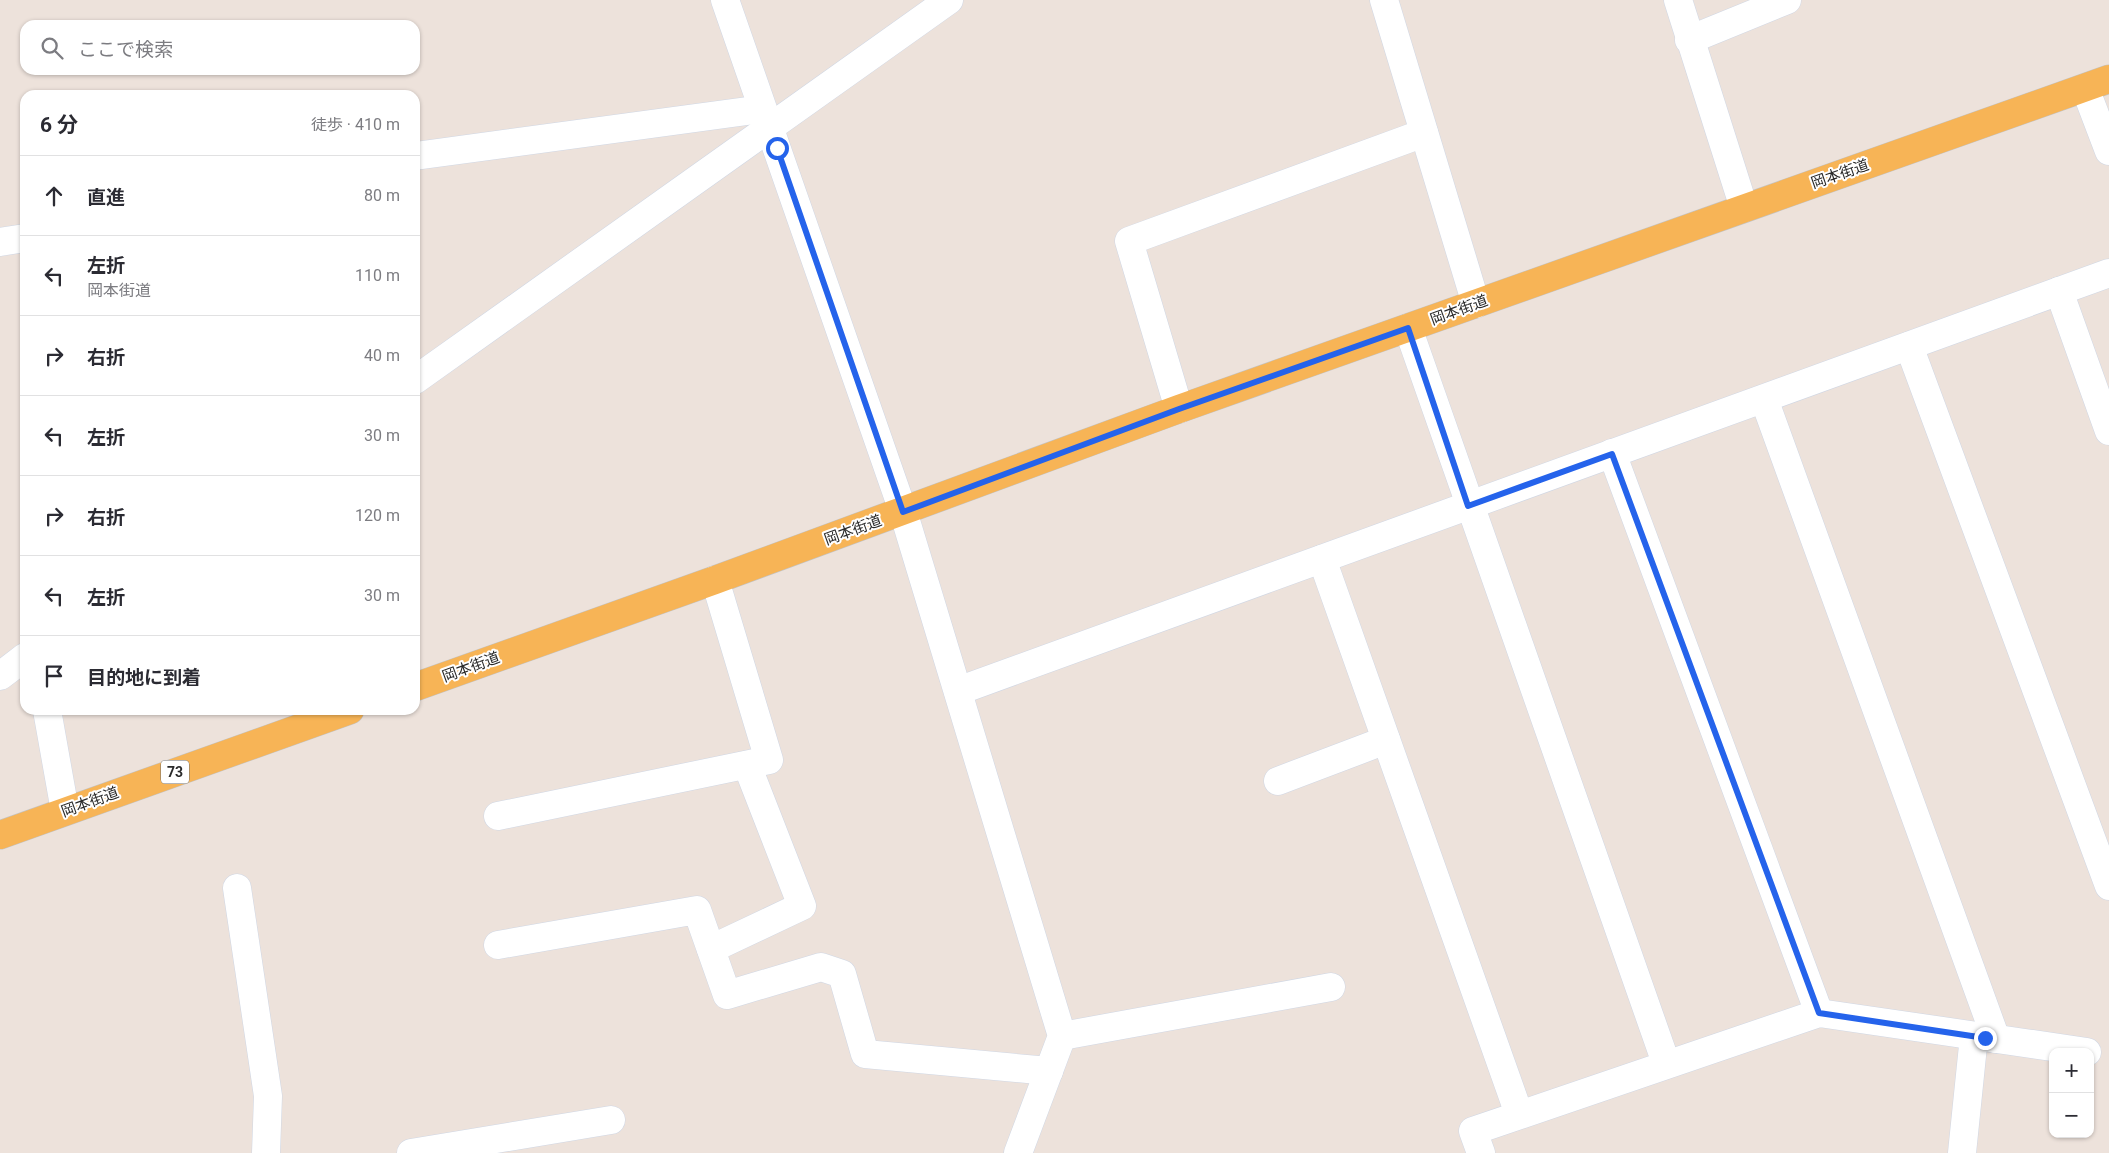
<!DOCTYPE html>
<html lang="ja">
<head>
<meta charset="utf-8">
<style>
	:root { --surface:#fff; --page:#f2f2f3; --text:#2b2b33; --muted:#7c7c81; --line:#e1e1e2 }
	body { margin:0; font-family:Roboto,"Noto Sans JP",sans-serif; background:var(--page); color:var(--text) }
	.controls { position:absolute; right:15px; bottom:15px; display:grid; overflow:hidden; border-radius:10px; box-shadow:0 1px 4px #0004 }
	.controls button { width:45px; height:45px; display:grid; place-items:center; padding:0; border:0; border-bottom:1px solid var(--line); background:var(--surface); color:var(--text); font:25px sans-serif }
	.stop { position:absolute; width:15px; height:15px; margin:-11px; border:4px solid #2563eb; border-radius:50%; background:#fff }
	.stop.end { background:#2563eb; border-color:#fff; box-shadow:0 1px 5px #0008 }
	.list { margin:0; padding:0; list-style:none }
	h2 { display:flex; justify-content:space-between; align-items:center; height:65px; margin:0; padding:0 20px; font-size:21px }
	h2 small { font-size:16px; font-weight:400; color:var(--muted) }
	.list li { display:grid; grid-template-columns:32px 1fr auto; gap:15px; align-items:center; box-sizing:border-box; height:80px; padding:0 20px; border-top:1px solid var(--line) }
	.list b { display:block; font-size:19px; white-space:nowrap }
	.list p { margin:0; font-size:16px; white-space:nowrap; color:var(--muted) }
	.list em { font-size:16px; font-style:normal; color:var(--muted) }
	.icon { flex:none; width:28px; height:28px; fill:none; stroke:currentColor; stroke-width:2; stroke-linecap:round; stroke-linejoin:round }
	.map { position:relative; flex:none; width:2109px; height:1153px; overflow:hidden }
	.search { position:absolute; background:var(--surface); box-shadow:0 1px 4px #0004; left:20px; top:20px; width:400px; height:55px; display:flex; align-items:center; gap:12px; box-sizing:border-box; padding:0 18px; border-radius:15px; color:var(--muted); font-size:19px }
	.panel { position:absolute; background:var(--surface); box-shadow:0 1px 4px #0004; left:20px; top:90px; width:400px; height:625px; border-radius:15px }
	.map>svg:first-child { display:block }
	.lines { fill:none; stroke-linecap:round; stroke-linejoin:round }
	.minor-casing { stroke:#d0d7e4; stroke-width:29 }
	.primary-casing { stroke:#c3c3c3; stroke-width:29 }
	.minor { stroke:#fff; stroke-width:28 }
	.primary { stroke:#f7b456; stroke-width:28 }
	.route { stroke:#2563eb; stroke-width:6 }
	.labels { text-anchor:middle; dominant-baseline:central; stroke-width:4; stroke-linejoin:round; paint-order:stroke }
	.shield { fill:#fff; stroke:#6a6a6a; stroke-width:1 }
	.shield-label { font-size:14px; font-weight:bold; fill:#2a2a2a }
	.street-label { font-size:15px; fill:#2a2a2a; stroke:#fff }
</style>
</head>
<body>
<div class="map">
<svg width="2109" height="1153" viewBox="0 0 2109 1153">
	<rect width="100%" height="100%" fill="#ede2db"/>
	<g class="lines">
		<g class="minor-casing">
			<g id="minor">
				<path d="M725 0 903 511 1062 1036 1018 1153"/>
				<path d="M1384 0 1476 304"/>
				<path d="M1678 0 1744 208"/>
				<path d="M1689 40 1787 0"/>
				<path d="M2085 88 2109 151"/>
				<path d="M415 156 762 109"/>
				<path d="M0 242 25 238"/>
				<path d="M2059 291 2109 431"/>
				<path d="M1408 328 1666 1063"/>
				<path d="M1909 346 2109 886"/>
				<path d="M415 380 949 0"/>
				<path d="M1764 399 1996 1039"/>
				<path d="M1179 409 1129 241 1424 133"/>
				<path d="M1612 453 1819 1013"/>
				<path d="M1322 559 1519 1114"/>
				<path d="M0 676 25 657"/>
				<path d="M958 691 2109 273"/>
				<path d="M47 710 65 811"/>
				<path d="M1278 781 1386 740"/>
				<path d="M498 816 769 760 715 580"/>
				<path d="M237 888 268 1096 266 1153"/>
				<path d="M498 945 697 910 727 995 821 967 842 974 865 1054 1049 1071"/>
				<path d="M711 949 802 906 747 765"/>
				<path d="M1062 1036 1331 987"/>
				<path d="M411 1153 611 1120"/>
				<path d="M1481 1153 1473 1131 1819 1013 2087 1052"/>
				<path d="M1962 1153 1974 1036"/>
			</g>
		</g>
		<g class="primary-casing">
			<g id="primary">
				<path d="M415 687 715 580 1179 409 2109 79"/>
				<path d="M0 835 350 710"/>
			</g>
		</g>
		<use href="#minor" class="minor"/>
		<use href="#primary" class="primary"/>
	</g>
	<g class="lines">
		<path class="route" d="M777 148 903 512 1179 409 1408 328 1468 506 1612 454 1819 1013 1985 1038"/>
	</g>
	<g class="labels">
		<rect class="shield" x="161" y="760.5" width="28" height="23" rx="4"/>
		<g class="shield-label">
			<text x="175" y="772">73</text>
		</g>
		<g class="street-label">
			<text transform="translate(1840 174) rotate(-19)">岡本街道</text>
			<text transform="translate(1459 310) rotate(-20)">岡本街道</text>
			<text transform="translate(853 530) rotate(-20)">岡本街道</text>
			<text transform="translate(471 667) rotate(-20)">岡本街道</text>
			<text transform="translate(90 802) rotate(-20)">岡本街道</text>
		</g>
	</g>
</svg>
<div class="controls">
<button>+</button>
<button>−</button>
</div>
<div class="stop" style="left:777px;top:148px"></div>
<div class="stop end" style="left:1985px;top:1038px"></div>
<div class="search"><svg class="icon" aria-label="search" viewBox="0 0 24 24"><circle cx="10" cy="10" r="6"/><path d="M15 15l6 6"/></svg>ここで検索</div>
<section class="panel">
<h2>6 分<small>徒歩 · 410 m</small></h2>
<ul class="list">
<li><svg class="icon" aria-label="ahead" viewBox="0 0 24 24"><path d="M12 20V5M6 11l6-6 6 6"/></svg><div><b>直進</b></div><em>80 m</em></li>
<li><svg class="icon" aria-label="left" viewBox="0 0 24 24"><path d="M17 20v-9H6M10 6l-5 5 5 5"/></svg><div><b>左折</b><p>岡本街道</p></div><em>110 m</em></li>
<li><svg class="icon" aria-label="right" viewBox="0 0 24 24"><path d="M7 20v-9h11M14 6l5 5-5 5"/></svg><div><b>右折</b></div><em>40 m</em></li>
<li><svg class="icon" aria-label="left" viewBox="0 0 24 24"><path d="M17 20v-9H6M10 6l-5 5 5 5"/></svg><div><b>左折</b></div><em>30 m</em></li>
<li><svg class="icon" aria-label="right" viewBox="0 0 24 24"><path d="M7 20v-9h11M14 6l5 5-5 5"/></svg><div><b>右折</b></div><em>120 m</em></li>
<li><svg class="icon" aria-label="left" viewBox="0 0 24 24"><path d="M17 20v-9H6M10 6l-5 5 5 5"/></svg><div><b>左折</b></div><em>30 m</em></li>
<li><svg class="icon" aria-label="arrive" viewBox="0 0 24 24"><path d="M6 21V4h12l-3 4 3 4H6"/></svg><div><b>目的地に到着</b></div></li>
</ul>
</section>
</div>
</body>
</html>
